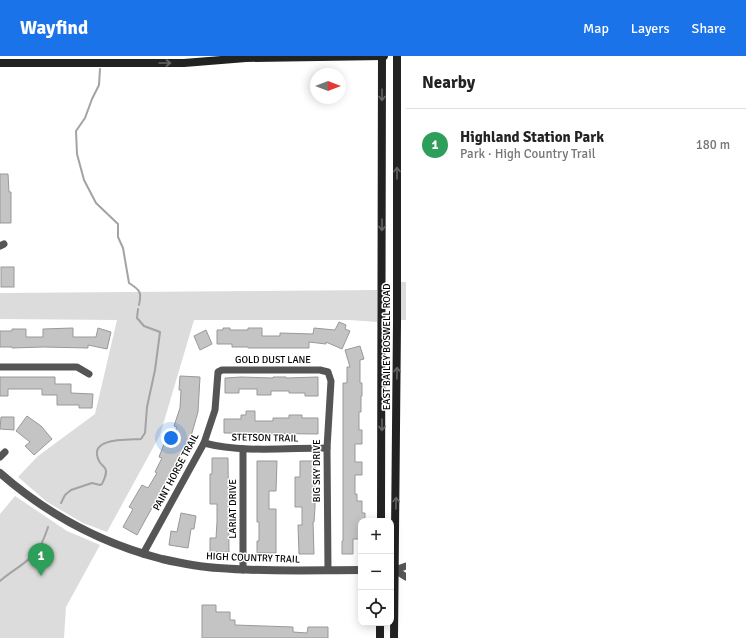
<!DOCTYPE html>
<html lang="en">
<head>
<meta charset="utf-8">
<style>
	:root { --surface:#fff; --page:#f2f2f2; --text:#222; --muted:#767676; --line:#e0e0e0; --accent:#1a73e8 }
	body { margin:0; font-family:Signika,sans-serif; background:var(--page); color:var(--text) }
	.controls { position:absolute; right:12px; bottom:12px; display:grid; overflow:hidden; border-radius:8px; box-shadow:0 2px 10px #0003 }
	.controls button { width:36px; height:36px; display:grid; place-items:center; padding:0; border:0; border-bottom:1px solid var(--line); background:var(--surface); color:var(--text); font:20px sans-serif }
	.compass { position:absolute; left:310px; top:12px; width:36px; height:36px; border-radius:50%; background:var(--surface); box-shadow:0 2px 10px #0003; rotate:90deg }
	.you { position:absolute; left:171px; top:382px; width:14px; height:14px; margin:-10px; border:3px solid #fff; border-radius:50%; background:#1a73e8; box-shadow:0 0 0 6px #1a73e833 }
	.badge { display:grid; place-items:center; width:26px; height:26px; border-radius:50%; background:var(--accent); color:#fff; font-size:13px; font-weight:700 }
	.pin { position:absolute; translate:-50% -33px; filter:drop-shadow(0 1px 2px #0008) }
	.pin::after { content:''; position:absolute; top:21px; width:14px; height:12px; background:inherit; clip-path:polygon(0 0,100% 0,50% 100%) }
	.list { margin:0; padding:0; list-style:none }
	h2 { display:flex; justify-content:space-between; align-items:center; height:52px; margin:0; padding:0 16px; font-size:17px }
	h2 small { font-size:13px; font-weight:400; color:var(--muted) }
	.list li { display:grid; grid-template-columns:26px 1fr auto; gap:12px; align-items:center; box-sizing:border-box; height:72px; padding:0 16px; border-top:1px solid var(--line) }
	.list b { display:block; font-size:15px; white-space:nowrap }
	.list p { margin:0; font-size:13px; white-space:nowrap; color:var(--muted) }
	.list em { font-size:13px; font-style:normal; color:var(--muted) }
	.icon { flex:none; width:22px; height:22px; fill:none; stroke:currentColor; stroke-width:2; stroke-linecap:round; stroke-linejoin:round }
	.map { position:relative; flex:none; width:406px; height:582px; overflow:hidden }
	header { display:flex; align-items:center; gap:24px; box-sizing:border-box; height:56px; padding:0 20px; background:var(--accent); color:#fff }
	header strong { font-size:19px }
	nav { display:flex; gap:22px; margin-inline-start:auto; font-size:14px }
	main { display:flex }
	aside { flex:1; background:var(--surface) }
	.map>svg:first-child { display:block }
	.green { fill:#dcdcdc }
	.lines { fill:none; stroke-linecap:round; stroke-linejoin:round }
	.stream { stroke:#a3a3a3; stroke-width:2 }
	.building { fill:#c4c4c4; stroke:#999 }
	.minor { stroke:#555; stroke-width:7 }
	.tertiary { stroke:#555; stroke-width:8 }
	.secondary { stroke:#222; stroke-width:8 }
	.oneway { stroke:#646464 }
	.labels { text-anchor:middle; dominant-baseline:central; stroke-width:3; stroke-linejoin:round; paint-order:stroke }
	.street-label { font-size:10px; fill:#000; stroke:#fff }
</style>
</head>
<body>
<header>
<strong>Wayfind</strong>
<nav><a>Map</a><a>Layers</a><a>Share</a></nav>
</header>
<main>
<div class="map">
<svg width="406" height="582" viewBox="0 0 406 582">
	<rect width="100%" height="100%" fill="#fff"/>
	<g class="green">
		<path d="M401 226H406V264H400Z"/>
		<path d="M377 234V266L349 264H194L160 379 107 476 83 467 47 446 18 421 38 400 95 358 117 264 0 263V237Z"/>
		<path d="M15 440 67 475 100 489 66 551 64 582H0V458Z"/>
	</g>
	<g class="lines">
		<g class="stream">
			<path d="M100 13 99 29 92 43 85 62 76 75 77 98 84 124 96 147 118 168V181L123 192 129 227C140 234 142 236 139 249"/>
			<path d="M61 447 65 439 71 434 92 427 100 429 102 428C104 423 108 417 105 412 104 410 100 408 99 405 87 381 128 384 141 383L145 377 147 351 155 314 160 276 144 270 137 262 138 253"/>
			<path d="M0 525C11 515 26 508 35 497 42 490 45 480 48 471"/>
		</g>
	</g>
	<g class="building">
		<path d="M0 118H8L9 136H11V167H0Z"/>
		<rect x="1" y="211" width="13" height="20"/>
		<path d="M339 266 346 269 345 273 350 275 342 293 326 286V288L309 286V292H248V291H232V288H217V274H223V272H230V274H248V272H262V280H280V277L313 278 314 272 335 274Z"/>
		<path d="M73 272V281H96L98 272 111 276 107 293 88 289V292L43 291 12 292V291H0V275H12V273H26V281H43V273Z"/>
		<path d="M206 274 212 288 200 294 194 280Z"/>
		<path d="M360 290 364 303 360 304V327H362V340H361V356H359V374H362V388H355V406H362V419H355V438H357V445H362V457H365V465H361V467H359V483H353V498H342V485H343V327H347V311H350L345 294Z"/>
		<path d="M180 320 200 321 198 356 191 380 184 394 137 479 123 471 133 453 129 451 142 429 148 432 157 417 155 416 162 402 159 401 164 388 168 390 177 371 174 370 180 352 181 334H179Z"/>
		<path d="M0 321H55V328H71V337L93 338 92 352H79V349H57V339H42V333H8V340H0Z"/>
		<path d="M241 321 273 322V321H286V322L318 321V340H305V337H289V335H271V339H257V333H239V337H225V322Z"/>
		<path d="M246 355H255V365H273V362H289V359H302V362H318V378L224 377V363H241V359H246Z"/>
		<path d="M27 360 41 370 52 383 34 399 25 390 30 386 16 375Z"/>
		<path d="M1 361H14V374L0 373Z"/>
		<path d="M212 402H228L229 496H210V482H216L217 466V448H210V418H212Z"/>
		<path d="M257 405H277L276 435H269V453H276V497H257V485H259V466H257Z"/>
		<path d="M300 405H315V451L314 466H313L314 498H299L298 469H302V451H295V421H300Z"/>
		<path d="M181 457 196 460 194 473H191L188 492 169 489 171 475 177 476Z"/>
		<path d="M202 549H216V556H230V564H235V569L293 571V576L307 577 308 571H328V582H202Z"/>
	</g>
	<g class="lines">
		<g class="minor">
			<path d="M0 190 4 188"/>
			<path d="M0 311H77L89 318"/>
			<path d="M204 387C242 397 287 392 327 392"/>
			<path d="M0 401 5 396"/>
			<path d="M143 498 204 387 215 354 218 316 222 314H320L328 316 331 325 327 392 328 514"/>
			<path d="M243 514V393"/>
			<path d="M395 514 406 521"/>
			<path d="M395 514 406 510"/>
		</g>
		<path class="tertiary" d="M0 417C48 459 100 487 162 503 180 507 199 511 218 512 266 516 314 514 361 514"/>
		<g class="secondary">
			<path d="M0 7H184L246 2 384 0"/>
			<path d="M381 465 382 0"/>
			<path d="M380 582V567"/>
			<path d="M394 582 397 267V0"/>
		</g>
	</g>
	<defs><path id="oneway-shaft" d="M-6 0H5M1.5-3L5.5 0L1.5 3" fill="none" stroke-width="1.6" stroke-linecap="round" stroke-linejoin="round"/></defs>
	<g class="oneway">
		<use href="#oneway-shaft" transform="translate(165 7)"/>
		<use href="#oneway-shaft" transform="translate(382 39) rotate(90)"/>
		<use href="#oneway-shaft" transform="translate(397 117) rotate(-90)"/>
		<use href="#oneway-shaft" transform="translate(382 169) rotate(90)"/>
		<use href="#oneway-shaft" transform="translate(397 317) rotate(-89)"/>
		<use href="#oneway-shaft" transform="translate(382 369) rotate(90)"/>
		<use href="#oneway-shaft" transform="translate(396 447) rotate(-89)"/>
	</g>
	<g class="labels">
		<g class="street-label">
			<text transform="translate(387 291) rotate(-90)">EAST BAILEY BOSWELL ROAD</text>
			<text x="273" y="304">GOLD DUST LANE</text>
			<text transform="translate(265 382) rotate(1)">STETSON TRAIL</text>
			<text transform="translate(317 415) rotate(-90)">BIG SKY DRIVE</text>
			<text transform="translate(176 416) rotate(-62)">PAINT HORSE TRAIL</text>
			<text transform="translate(233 453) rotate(-90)">LARIAT DRIVE</text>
			<text transform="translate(253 502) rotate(2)">HIGH COUNTRY TRAIL</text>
		</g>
	</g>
</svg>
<div class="controls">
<button>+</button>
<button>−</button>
<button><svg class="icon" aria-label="locate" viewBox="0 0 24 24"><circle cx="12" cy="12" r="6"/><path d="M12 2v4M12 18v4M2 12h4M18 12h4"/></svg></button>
</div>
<svg class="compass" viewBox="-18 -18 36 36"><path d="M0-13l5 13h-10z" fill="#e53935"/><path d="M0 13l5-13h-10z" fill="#767676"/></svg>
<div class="you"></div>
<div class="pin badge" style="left:41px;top:520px;background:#2e9e5b">1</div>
</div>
<aside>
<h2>Nearby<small></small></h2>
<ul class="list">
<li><span class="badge" style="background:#2e9e5b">1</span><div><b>Highland Station Park</b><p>Park · High Country Trail</p></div><em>180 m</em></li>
</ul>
</aside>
</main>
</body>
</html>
